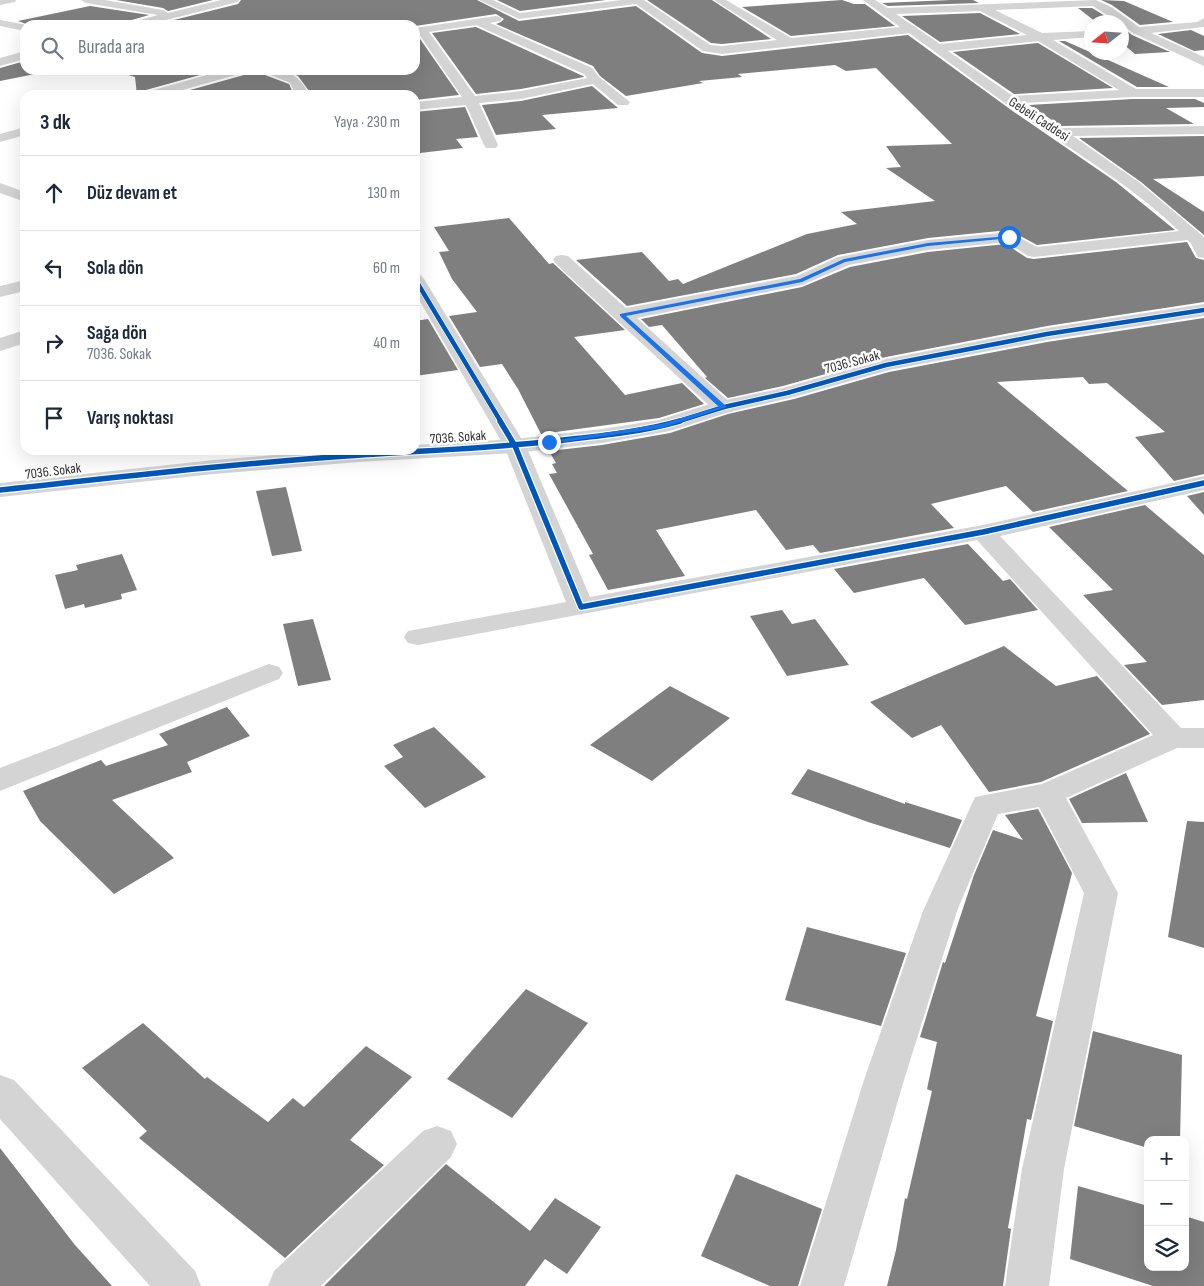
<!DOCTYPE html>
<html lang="tr">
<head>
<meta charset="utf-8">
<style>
	:root { --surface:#fff; --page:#f6f6f7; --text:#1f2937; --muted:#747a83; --line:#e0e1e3 }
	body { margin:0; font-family:"Sofia Sans Condensed",sans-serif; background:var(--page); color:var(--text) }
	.controls { position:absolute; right:15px; bottom:15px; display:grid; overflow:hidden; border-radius:10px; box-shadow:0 5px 20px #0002 }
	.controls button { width:45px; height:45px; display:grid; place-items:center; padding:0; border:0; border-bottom:1px solid var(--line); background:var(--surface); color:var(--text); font:25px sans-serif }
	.compass { position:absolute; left:1084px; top:15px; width:45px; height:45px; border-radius:50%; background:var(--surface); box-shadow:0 5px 20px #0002; rotate:253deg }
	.stop { position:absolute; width:15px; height:15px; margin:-11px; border:4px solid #1a73e8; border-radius:50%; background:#fff }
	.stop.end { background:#1a73e8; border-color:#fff; box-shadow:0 1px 5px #0008 }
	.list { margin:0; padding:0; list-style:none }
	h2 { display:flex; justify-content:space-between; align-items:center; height:65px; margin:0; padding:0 20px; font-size:21px }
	h2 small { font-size:16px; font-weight:400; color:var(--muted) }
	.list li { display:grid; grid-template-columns:32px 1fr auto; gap:15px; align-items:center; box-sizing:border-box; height:75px; padding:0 20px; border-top:1px solid var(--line) }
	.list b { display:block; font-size:19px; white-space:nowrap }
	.list p { margin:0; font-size:16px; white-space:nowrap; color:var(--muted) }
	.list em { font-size:16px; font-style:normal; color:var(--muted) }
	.icon { flex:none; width:28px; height:28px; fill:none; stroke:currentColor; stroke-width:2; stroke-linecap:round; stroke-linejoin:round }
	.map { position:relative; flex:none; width:1204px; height:1286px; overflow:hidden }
	.search { position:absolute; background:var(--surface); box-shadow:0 5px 20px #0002; left:20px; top:20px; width:400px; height:55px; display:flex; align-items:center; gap:12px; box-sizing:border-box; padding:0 18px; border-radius:15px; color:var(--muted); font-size:19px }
	.panel { position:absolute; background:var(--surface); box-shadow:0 5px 20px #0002; left:20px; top:90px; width:400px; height:365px; border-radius:15px }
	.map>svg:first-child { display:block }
	.building { fill:#7f7f7f }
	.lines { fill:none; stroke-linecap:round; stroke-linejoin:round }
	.minor { fill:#d4d4d4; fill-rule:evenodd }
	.tertiary { fill:#d4d4d4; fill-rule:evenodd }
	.cycleway-far1-casing { stroke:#fff; stroke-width:6 }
	.cycleway-casing { stroke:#fff; stroke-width:8 }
	.cycleway-far1 { stroke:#0057b8; stroke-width:4.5 }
	.cycleway { stroke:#0057b8; stroke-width:5.5 }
	.route { fill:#1a73e8 }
	.labels { text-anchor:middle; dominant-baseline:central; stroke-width:5; stroke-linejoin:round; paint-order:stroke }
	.far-street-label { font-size:14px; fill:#303030; stroke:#fff }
</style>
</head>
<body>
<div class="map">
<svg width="1204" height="1286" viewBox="0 0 1204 1286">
	<rect width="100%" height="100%" fill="#fff"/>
	<g class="building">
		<path d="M116 0H213L168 11 163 8Z"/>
		<path d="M241 0H477L519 21 636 6 702 53 722 56 908 35 1014 112 1116 182 1175 230 1037 245 1009 230 928 238 838 255 796 274 627 306 576 260 642 252 669 281 678 279 683 284 807 234 857 224 841 212 935 201 886 168 901 167 886 146 952 144 876 68 846 71 835 65 738 74 742 77 699 81 703 83 626 96 600 76 593 66 496 24 501 22 504 19 496 14 415 26 154 25 238 4Z"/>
		<path d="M497 0H606L520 11Z"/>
		<path d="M647 0H712L771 39 722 44 711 43Z"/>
		<path d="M842 0 854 4H865L895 26 791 36 742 7Z"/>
		<path d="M951 0H973L979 3 888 6 882 3Z"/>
		<path d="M1101 0 1124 1 1173 22 1140 25 1112 5Z"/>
		<path d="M90 6 149 15 128 21 125 25H29L18 21Z"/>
		<path d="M1078 8H1092L1115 22H1096Z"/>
		<path d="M980 13 1020 34 940 42 902 16Z"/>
		<path d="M476 27 583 76 584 77 521 89 476 94 432 33Z"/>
		<path d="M1122 27 1132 35 1170 52 1135 54 1122 43Z"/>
		<path d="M1191 30 1204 36V50L1194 51 1158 34Z"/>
		<path d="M415 36H418L459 95 415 100V95H312L298 76 285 70H415Z"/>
		<path d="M1059 41H1065L1169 87H1137Z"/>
		<path d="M1038 43 1113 88 1014 94 953 52Z"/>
		<path d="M25 61V70H55L0 81V68Z"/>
		<path d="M112 70H218L146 90 142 95H137L135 77Z"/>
		<path d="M247 70H262L265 75 289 84 294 95H172L244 75Z"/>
		<path d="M592 86 618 108 542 115 556 129 496 135 482 105 521 101Z"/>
		<path d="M1133 99H1195L1204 103V107L1166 108 1194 124 1061 126 1029 105Z"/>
		<path d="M465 107 478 137 456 139 463 148 420 153 415 145V112Z"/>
		<path d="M1204 136V176L1153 179 1204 212V235L1141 182 1079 138Z"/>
		<path d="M509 218 549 264 553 263 625 330 574 337 625 395 682 383 704 404 659 418 541 434 518 389 502 364 480 367 449 316 477 312 452 279 439 252 449 251 434 227Z"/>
		<path d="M1187 242 1196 258 1204 260V302L1047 326 886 357 783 386 728 398 705 378 707 377 662 325 649 327 641 319 802 287 850 267 928 252 1006 244 1027 258 1034 259Z"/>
		<path d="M1204 318V474L1174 481 1135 437 1165 432 1107 383 1089 384 1083 377 997 382 1128 491 1033 512 1006 486 931 504 954 528 820 553 813 545 786 550 756 510 656 530 685 576 608 590 589 555 593 554 549 474 557 473 552 464 556 463 549 451 602 445 670 433 728 414 794 399 889 372 1047 342Z"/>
		<path d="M428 319 458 370 415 376V321Z"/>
		<path d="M286 487 302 551 272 556 256 491Z"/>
		<path d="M1204 492V515L1187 496Z"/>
		<path d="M1145 505 1204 555V700L1162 705 1124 665 1147 662 1083 595 1113 590 1049 527Z"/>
		<path d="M968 544 1003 581 1010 579 1038 610 965 625 924 578 854 593 834 569Z"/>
		<path d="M122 554 137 590 121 594 122 599 85 608 84 604 65 609 55 575 78 570 76 565Z"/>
		<path d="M782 610 792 624 815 619 849 665 787 676 750 616Z"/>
		<path d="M313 619 331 680 298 686 283 624Z"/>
		<path d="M1004 646 1056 686 1097 676 1150 734 1041 782 989 792 941 725 912 738 870 702Z"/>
		<path d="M670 686 730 718 652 781 590 745Z"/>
		<path d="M227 707 250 736 187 762 192 772 112 800 174 858 114 894 40 821 23 791 101 760 106 766 168 745 159 734Z"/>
		<path d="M434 727 486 777 425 808 384 766 403 757 393 745Z"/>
		<path d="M808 769 905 804V802L962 820 950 848 868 822 791 794Z"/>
		<path d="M1126 773 1148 822 1082 823 1069 799Z"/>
		<path d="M1038 809 1072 873 1036 1016 1053 1021 1031 1120 1027 1119 1008 1228 1011 1229 1003 1286H887L896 1250 905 1198 907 1199 932 1091 927 1089 937 1042 920 1037 943 962 945 963 974 875 993 830 1023 840 1005 815Z"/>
		<path d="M1187 821 1204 822V948L1168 937Z"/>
		<path d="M807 927 906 953 881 1026 785 1000Z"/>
		<path d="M526 989 588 1023 512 1118 447 1079Z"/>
		<path d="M143 1023 205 1079 207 1077 268 1122 293 1098 304 1107 366 1046 412 1077 350 1140 384 1165 285 1258 139 1138 147 1131 82 1068Z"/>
		<path d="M1093 1031 1182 1055 1180 1140H1148V1148L1074 1126Z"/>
		<path d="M0 1148 75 1245 112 1286H0Z"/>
		<path d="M446 1164 530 1231 555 1198 601 1227 567 1274 545 1259 525 1286H324Z"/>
		<path d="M736 1174 822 1209 798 1286H770L701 1256Z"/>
		<path d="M1078 1186 1148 1206V1267H1185V1216L1204 1222V1286H1153L1070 1259Z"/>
	</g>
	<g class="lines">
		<g class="minor">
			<path d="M81 0H105L163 10 168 13 221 0H239L238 2 146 25H127L129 23 158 15 86 3Z"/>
			<path d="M479 0H493L520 13 621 0H644L710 45 722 46 777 40 714 0H726L791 38 900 27 863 0H875L887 8 1096 0 1111 7 1139 27 1197 22 1204 18V27L1151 33 1204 57V66L1133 33 1122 25V22H1118L1093 6 995 10 1042 33 1092 31V37L1053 40 1136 89H1204V97H1133L1023 103 1060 128 1204 126V134L1073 136 1140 183 1204 237V246H1193L1188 240 1034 257 1028 256 1006 242 928 250 849 265 802 285 637 318 735 407 732 412 724 413 716 412 556 264 553 260 556 256 562 255 568 256 626 308 797 276 838 257 928 240 1009 232 1037 247 1179 231C1141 194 1095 165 1051 135 1003 103 956 67 909 33L722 54 703 51 636 4 519 19ZM980 11 1027 35 940 44 896 14ZM1038 41 1119 90 1013 96 948 51Z"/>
			<path d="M496 16 500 17 502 19 500 21 490 23 592 68 599 77 630 102 628 105H618L593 84 521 99 479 103 498 145 496 148H486L484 145 466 105 415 110V102L462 97 419 34H415V28ZM476 25 584 74 587 78 521 91 475 96 429 32Z"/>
			<path d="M0 20 27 25H25V31L0 26Z"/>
			<path d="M25 51V59L0 66V58Z"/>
			<path d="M225 70H245L243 73 165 95H144L146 92Z"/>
			<path d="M264 70C289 70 297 73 310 95H296L290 83 266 73Z"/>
			<path d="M25 127V135L0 142V134Z"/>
			<path d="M0 183 25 192V202L0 193Z"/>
			<path d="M415 274 421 275 424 279 526 446 590 597 983 525 1204 476V490L1000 536 1181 728H1204V748H1177L1066 798 1118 893 1064 1169 1049 1286H1005L1022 1169 1084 893 1039 807 998 814 957 911 904 1080 844 1286H800L864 1080 923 911 975 797 1042 784 1153 735 977 540 418 645 408 643 404 637 408 631 566 602 504 446 415 293Z"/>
			<path d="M25 280V291L0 297V286Z"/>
			<path d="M25 330V343L0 351V338Z"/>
			<path d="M269 664 279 667 283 673 279 679 0 791V768Z"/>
			<path d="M437 1126 451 1131 457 1144 451 1157 321 1286H268L274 1271 423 1131Z"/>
		</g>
		<g class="tertiary">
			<path d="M0 0H16L15 2 0 5Z"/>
			<path d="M1197 235 1204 238V258L1198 257 1189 240 1191 236Z"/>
			<path d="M1204 304V316L1047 340 889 370 794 397 729 412 670 431 602 443 515 453 359 462 214 474 0 497V483L214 460 338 450H415V445L515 439 602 429 659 420 716 402 783 388 886 359 1047 328Z"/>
			<path d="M0 1075 14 1080 195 1271 201 1286H150L0 1119Z"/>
		</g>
		<g class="cycleway-far1-casing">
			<g id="cycleway-far1">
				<path d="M415 279 501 422"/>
				<path d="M676 422 724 407 787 393 886 365 1047 334 1204 310"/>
			</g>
		</g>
		<g class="cycleway-casing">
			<g id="cycleway">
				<path d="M500 421 515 446 581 607 983 532 1204 483"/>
				<path d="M0 490C120 477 240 463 361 455 431 450 502 448 572 439 608 435 645 431 680 421"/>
			</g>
		</g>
		<use href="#cycleway-far1" class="cycleway-far1"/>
		<use href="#cycleway" class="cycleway"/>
	</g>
	<path class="route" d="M1009 236 1011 238 928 246 845 262 802 282 626 316 727 407 662 428 549 444 545 442 661 424 719 407 620 316V314L800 279 844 259 928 243Z"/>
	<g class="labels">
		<g class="far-street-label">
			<text transform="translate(1039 119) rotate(33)">Gebeli Caddesi</text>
			<text transform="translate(852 362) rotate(-15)">7036. Sokak</text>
			<text transform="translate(458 437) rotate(-4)">7036. Sokak</text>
			<text transform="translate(53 471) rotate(-7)">7036. Sokak</text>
		</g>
	</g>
</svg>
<div class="controls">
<button>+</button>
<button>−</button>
<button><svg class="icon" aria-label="layers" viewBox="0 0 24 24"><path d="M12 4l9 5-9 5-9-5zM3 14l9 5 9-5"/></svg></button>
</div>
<svg class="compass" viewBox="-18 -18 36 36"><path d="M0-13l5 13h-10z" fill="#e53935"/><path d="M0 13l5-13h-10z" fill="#747a83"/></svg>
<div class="stop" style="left:1009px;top:237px"></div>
<div class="stop end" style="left:549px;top:442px"></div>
<div class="search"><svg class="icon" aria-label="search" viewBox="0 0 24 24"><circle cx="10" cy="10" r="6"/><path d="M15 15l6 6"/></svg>Burada ara</div>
<section class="panel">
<h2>3 dk<small>Yaya · 230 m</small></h2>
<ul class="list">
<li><svg class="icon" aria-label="ahead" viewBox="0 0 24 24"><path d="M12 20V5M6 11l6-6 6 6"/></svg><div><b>Düz devam et</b></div><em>130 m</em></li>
<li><svg class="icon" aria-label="left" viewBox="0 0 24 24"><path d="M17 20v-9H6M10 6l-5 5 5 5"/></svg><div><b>Sola dön</b></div><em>60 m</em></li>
<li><svg class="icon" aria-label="right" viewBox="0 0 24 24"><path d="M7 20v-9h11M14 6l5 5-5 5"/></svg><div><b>Sağa dön</b><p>7036. Sokak</p></div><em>40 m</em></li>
<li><svg class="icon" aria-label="arrive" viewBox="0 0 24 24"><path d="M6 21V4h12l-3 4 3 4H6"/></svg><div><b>Varış noktası</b></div></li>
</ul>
</section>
</div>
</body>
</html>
